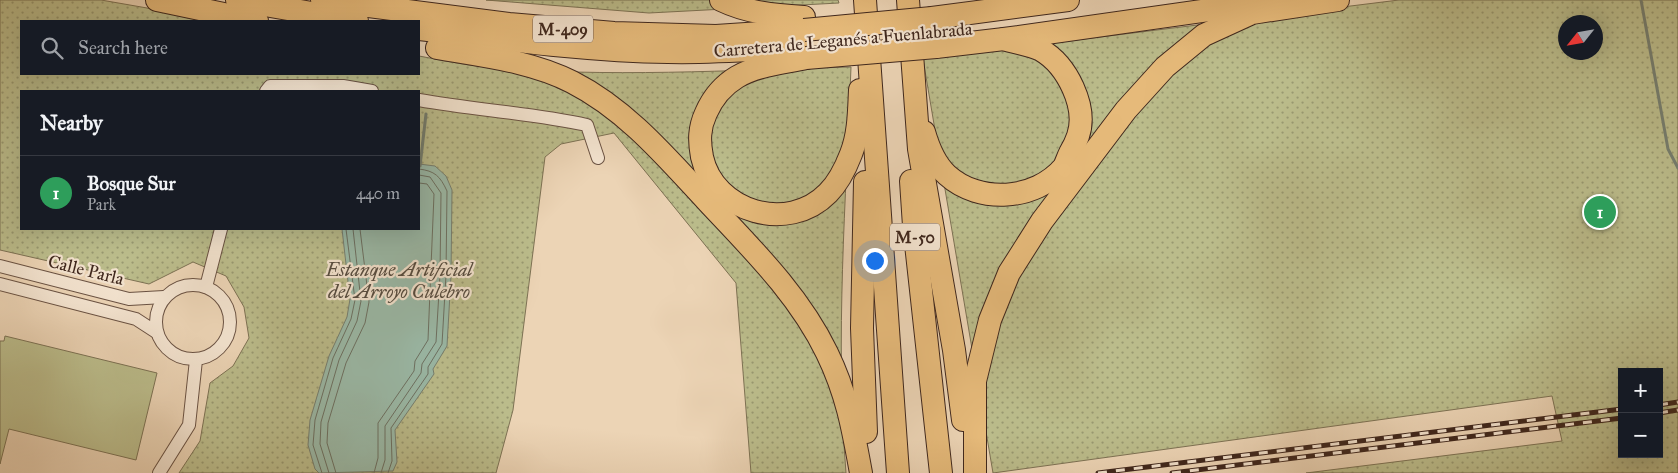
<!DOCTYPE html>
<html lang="en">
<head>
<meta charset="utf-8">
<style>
	:root { --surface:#171b24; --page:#20242c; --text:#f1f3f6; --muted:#9ea1a6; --line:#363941; --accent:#c59692 }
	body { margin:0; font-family:"IM FELL Great Primer",serif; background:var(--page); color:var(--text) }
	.controls { position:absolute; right:15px; bottom:15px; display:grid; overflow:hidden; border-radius:0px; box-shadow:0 5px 20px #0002 }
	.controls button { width:45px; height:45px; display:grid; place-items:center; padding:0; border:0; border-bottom:1px solid var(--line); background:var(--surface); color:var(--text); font:25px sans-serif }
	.compass { position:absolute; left:1558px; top:15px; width:45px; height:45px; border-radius:50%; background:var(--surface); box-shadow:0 5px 20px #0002; rotate:239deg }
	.you { position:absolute; left:874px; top:260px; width:18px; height:18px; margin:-12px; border:4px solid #fff; border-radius:50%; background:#1a73e8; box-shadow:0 0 0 8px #1a73e833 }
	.badge { display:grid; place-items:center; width:32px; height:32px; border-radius:50%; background:var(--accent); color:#fff; font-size:16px; font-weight:700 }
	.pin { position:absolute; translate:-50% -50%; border:2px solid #fff; box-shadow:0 1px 5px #0006 }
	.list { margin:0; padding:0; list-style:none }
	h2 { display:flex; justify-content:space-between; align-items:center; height:65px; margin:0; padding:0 20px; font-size:21px }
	h2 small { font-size:16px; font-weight:400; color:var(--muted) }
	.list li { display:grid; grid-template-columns:32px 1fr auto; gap:15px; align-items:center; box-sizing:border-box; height:75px; padding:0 20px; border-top:1px solid var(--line) }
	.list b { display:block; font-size:19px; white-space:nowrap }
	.list p { margin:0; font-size:16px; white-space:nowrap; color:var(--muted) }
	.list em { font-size:16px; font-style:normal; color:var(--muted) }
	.icon { flex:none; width:28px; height:28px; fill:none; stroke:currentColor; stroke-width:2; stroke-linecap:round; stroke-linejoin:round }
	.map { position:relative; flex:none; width:1678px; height:473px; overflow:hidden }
	.search { position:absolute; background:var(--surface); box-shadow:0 5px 20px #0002; left:20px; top:20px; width:400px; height:55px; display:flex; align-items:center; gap:12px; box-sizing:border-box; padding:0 18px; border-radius:0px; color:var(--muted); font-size:19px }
	.panel { position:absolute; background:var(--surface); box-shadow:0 5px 20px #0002; left:20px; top:90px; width:400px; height:140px; border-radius:0px }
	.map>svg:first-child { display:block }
	.grass { fill:url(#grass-dots); stroke:#7d7254; fill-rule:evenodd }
	.garden { fill:#bbbc8b; stroke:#7d7254 }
	.water { fill:#9ab9a7; stroke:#767f70 }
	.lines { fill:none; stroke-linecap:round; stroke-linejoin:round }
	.shore { stroke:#6c7062; stroke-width:1 }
	.stream { stroke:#767f70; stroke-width:3 }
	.street-casing { stroke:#6a5243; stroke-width:14 }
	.highway-casing { stroke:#3f271d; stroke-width:24 }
	.street { stroke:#f3e3cf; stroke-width:12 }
	.highway { stroke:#e6ba7a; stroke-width:22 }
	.rail-casing { stroke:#3f271d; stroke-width:5 }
	.rail { stroke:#f3e3cf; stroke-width:3; stroke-dasharray:9; stroke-linecap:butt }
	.highway-bridge-casing { stroke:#3f271d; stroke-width:24; stroke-linecap:butt }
	.highway-bridge { stroke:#e6ba7a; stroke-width:22 }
	.labels { text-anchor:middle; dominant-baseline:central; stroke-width:4.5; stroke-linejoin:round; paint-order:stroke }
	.shield { fill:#f3e3cf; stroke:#755f52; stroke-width:1 }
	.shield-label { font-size:16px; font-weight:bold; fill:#3f271d }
	.street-label { font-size:18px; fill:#3f271d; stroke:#f3e3cf }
	.water-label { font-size:19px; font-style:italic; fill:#564c40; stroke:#f3e3cf }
</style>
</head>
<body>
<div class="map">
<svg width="1678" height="473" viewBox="0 0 1678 473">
	<defs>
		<pattern id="grass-dots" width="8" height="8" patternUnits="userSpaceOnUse" patternTransform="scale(1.25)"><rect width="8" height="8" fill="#bbbc8b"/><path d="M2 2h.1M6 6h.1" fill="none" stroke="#999971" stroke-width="1.8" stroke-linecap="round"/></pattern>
	</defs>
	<rect width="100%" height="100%" fill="#ecd4b5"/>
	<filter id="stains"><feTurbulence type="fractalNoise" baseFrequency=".004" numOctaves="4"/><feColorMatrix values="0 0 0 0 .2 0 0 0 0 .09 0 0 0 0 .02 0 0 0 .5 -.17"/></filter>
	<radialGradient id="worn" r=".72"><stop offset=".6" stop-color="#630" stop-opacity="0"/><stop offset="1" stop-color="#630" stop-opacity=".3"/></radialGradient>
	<g class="grass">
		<path d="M0 0H101L222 21H21V74H419V56C441 60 464 65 486 67 607 78 730 70 851 67 846 201 835 338 846 473H751L736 283 614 133 561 144 545 157 513 410 496 473H179L200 441 210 383 233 366 249 338 244 307 226 276 193 262 149 284 0 250ZM21 91H419V229H21Z"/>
		<path d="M486 0H838L839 3 649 13Z"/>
		<path d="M1399 0H1678V473H1306L1562 441 1552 396 993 473 923 59ZM1566 22H1596V52H1566ZM1622 372H1659V454H1622Z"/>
	</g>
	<path class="garden" d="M5 336 157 373 136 460 9 429 0 464V341H4Z"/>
	<path class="water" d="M419 164 435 166 446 176 452 190 451 276 447 346 433 369 434 374 395 430 397 462 393 471 319 473 315 469 308 445 310 420 329 356 347 317 350 299 342 229H419Z"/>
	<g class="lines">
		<g class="shore">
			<path d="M322 473 313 445 315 420 333 358 351 319 355 300 346 229"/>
			<path d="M329 473 320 444 321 422 339 360 357 321 361 301 353 229"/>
			<path d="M336 473 327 443 328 423 346 363 365 323 369 302 360 229"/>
			<path d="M374 473 378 458V423L414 371 415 361 428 340 434 194 427 184 419 183"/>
			<path d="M381 473 385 460V426L421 373 422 364 436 342 440 275 441 193 430 177 419 175"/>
			<path d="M388 473 392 461 391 428 428 374V367L442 344 446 275 447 191C440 176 435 171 419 169"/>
		</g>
		<g class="stream">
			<path d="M1641 0 1668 149 1678 168"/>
			<path d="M420 166 426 114"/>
		</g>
		<g class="street-casing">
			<g id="street">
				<path d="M266 91 270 86H343L372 91"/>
				<path d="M419 100C475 110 531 113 587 125L598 158"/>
				<path d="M0 266 129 299 164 297"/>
				<path d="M0 284 136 319 156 332"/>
				<circle cx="193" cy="322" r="37"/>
				<path d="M206 287 221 229"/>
				<path d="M159 473 189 425 196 360"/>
			</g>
		</g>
		<g class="highway-casing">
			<g id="highway">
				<path d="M157 0 257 21"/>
				<path d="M237 0 357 21"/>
				<path d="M322 0 509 24 614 33 716 36 804 30"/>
				<path d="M721 0C748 13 774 15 804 17"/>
				<path d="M865 0 898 473"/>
				<path d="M908 0 919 149 954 350 963 420"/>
				<path d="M932 18 1068 0"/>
				<path d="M419 29C502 39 585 51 668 52 713 53 757 50 801 47"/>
				<path d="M936 47 1004 39 1258 3"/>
				<path d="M437 48C482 56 531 61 572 82 627 110 667 158 708 202 752 249 799 295 827 353 847 394 853 429 861 473"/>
				<path d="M806 58C784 63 757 65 737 77 722 86 713 97 706 113 699 128 699 141 702 157 714 212 788 234 828 193 838 183 846 167 851 154 859 134 859 111 860 90"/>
				<path d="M924 132C928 146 935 164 947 175 979 204 1035 201 1064 167 1066 163 1068 157 1070 153 1073 148 1076 142 1078 136 1088 107 1067 65 1041 50 1031 45 1016 43 1004 39"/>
				<path d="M911 181 914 226 941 473"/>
				<path d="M865 182 862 328 866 432"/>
				<path d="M975 473V381L990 320 1009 273 1042 221 1126 110 1165 67 1204 35 1252 13 1338 0"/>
			</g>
		</g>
		<use href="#street" class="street"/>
		<use href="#highway" class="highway"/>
		<g class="rail-casing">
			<g id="rail">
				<path d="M1659 405 1678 402"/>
				<path d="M1659 413 1678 410"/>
				<path d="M1098 473 1622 409"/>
				<path d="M1172 473 1622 418"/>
			</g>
		</g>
		<use href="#rail" class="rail"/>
		<g class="highway-bridge-casing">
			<g id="highway-bridge">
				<path d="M804 30 932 18"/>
				<path d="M806 58 936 47"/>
			</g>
		</g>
		<use href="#highway-bridge" class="highway-bridge"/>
	</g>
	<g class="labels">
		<g class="shield">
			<rect x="533" y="15.5" width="60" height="27" rx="4"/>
			<rect x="890" y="223.5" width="50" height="27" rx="4"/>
		</g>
		<g class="shield-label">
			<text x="563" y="29">M-409</text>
			<text x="915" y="237">M-50</text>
		</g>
		<g class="street-label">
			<text transform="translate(843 40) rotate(-5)">Carretera de Leganés a Fuenlabrada</text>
			<text transform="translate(86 270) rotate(14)">Calle Parla</text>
		</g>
		<g class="water-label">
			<text x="399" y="269">Estanque Artificial<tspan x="399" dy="22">del Arroyo Culebro</tspan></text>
		</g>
	</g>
	<rect width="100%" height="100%" filter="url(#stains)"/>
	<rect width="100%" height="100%" fill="url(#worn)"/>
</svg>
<div class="controls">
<button>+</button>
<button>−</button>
</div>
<svg class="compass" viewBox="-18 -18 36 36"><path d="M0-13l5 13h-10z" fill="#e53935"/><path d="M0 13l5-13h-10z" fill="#9ea1a6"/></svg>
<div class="you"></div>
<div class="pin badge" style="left:1600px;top:212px;background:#2e9e5b">1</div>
<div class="search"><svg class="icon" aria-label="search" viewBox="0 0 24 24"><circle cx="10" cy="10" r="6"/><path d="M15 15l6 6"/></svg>Search here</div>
<section class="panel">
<h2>Nearby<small></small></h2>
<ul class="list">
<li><span class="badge" style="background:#2e9e5b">1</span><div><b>Bosque Sur</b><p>Park</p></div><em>440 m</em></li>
</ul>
</section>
</div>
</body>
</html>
